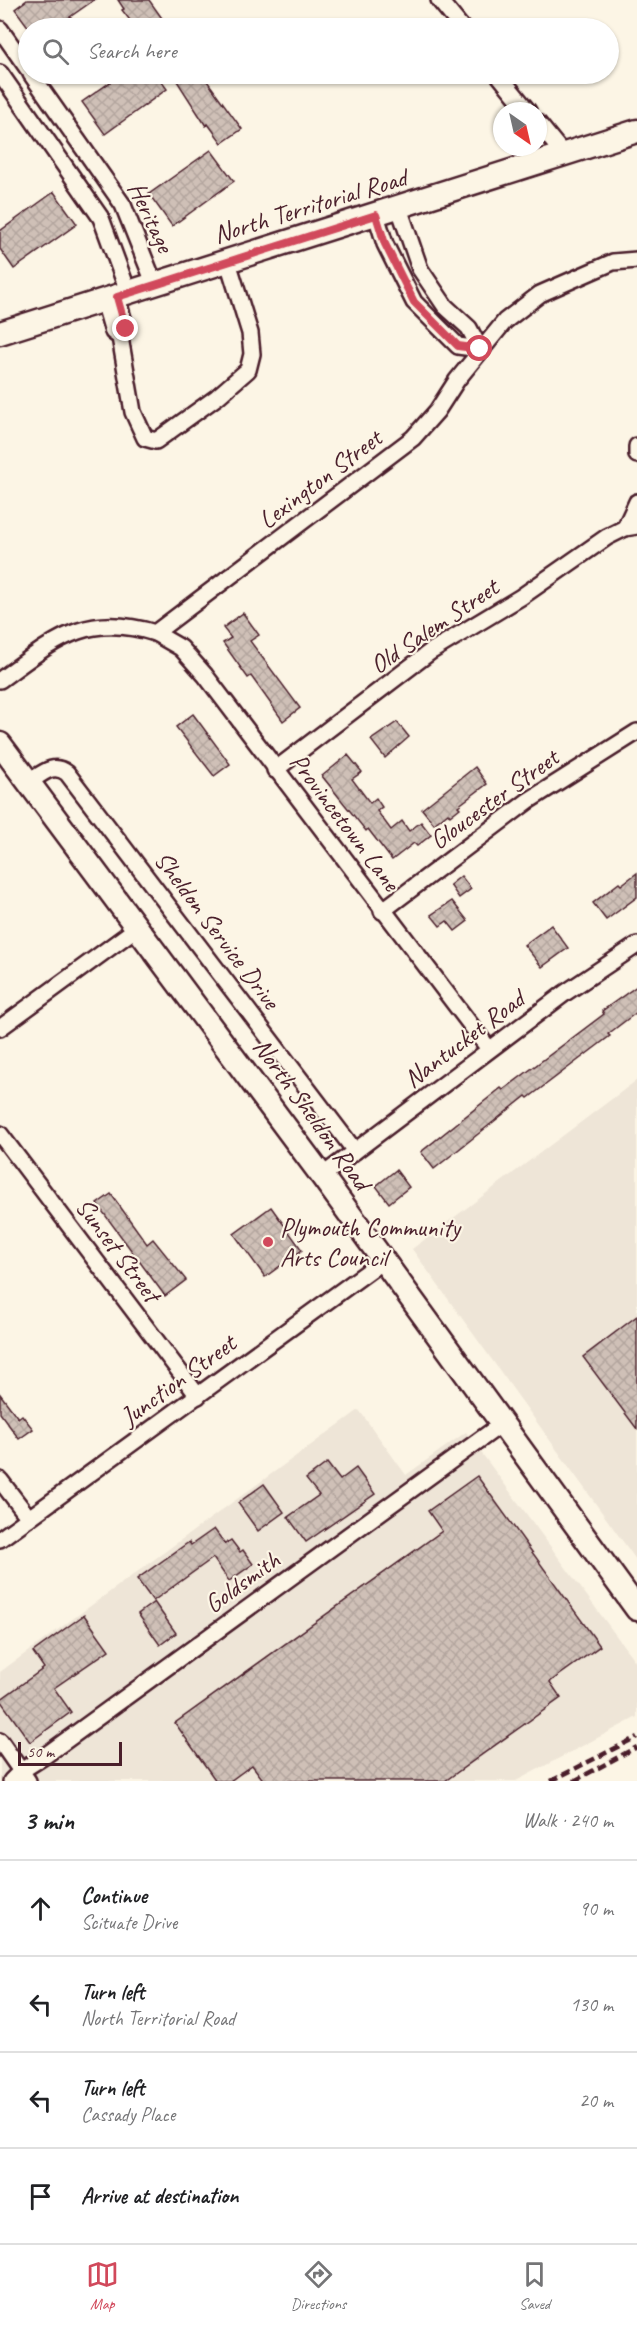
<!DOCTYPE html>
<html lang="en">
<head>
<meta charset="utf-8">
<style>
	:root { --surface:#fff; --page:#f6f6f6; --text:#202124; --muted:#757577; --line:#e0e0e0; --accent:#d1495b }
	body { margin:0; font-family:Caveat,sans-serif; background:var(--page); color:var(--text) }
	.compass { position:absolute; left:493px; top:102px; width:54px; height:54px; border-radius:50%; background:var(--surface); box-shadow:0 2px 4px #0004; rotate:146deg }
	.scale { position:absolute; left:18px; bottom:15px; width:104px; box-sizing:border-box; padding-left:6px; border:3px solid #4a1f2b; border-top:0; font-size:16px; line-height:21px; white-space:nowrap; color:#4a1f2b; -webkit-text-stroke:4px #fcf5e5; paint-order:stroke }
	.stop { position:absolute; width:18px; height:18px; margin:-14px; border:4px solid #d1495b; border-radius:50%; background:#fff }
	.stop.end { background:#d1495b; border-color:#fff; box-shadow:0 2px 6px #0008 }
	.list { margin:0; padding:0; list-style:none }
	h2 { display:flex; justify-content:space-between; align-items:center; height:78px; margin:0; padding:0 24px; font-size:26px }
	h2 small { font-size:20px; font-weight:400; color:var(--muted) }
	.list li { display:grid; grid-template-columns:39px 1fr auto; gap:18px; align-items:center; box-sizing:border-box; height:96px; padding:0 24px; border-top:2px solid var(--line) }
	.list b { display:block; font-size:22px; white-space:nowrap }
	.list p { margin:0; font-size:20px; white-space:nowrap; color:var(--muted) }
	.list em { font-size:20px; font-style:normal; color:var(--muted) }
	.icon { flex:none; width:33px; height:33px; fill:none; stroke:currentColor; stroke-width:2; stroke-linecap:round; stroke-linejoin:round }
	.map { position:relative; flex:none; width:637px; height:1781px; overflow:hidden }
	.search { position:absolute; background:var(--surface); box-shadow:0 2px 4px #0004; left:18px; right:18px; top:18px; height:66px; display:flex; align-items:center; gap:15px; box-sizing:border-box; padding:0 21px; border-radius:33px; color:var(--muted); font-size:22px }
	.sheet { height:462px; background:var(--surface) }
	nav { display:flex; justify-content:space-around; align-items:center; box-sizing:border-box; height:84px; border-top:2px solid var(--line); background:var(--surface); font-size:16px; color:var(--muted) }
	nav a { display:grid; justify-items:center; gap:3px }
	nav .on { color:var(--accent) }
	.map>svg:first-child { display:block }
	.built { fill:#eee5d7 }
	.building { fill:url(#building-cross-hatch); stroke:#4a1f2b; stroke-width:1.5 }
	.lines { fill:none; stroke-linecap:round; stroke-linejoin:round }
	.street-casing { stroke:#4a1f2b; stroke-width:20 }
	.secondary-casing { stroke:#4a1f2b; stroke-width:27 }
	.street { stroke:#fcf5e5; stroke-width:15 }
	.secondary { stroke:#fcf5e5; stroke-width:22 }
	.rail { stroke:#4a1f2b; stroke-width:4.5; stroke-dasharray:9 4.5; stroke-linecap:butt }
	.route { stroke:#d1495b; stroke-width:8 }
	.poi-dot { fill:#d1495b; stroke:#fcf5e5; stroke-width:2 }
	.labels { text-anchor:middle; dominant-baseline:central; stroke-width:4.5; stroke-linejoin:round; paint-order:stroke }
	.street-label { font-size:26px; fill:#4a1f2b; stroke:#fcf5e5 }
	.poi-label { font-size:26px; fill:#4a1f2b; stroke:#fcf5e5; text-anchor:start }
</style>
</head>
<body>
<div class="map">
<svg width="637" height="1781" viewBox="0 0 637 1781">
	<defs>
		<pattern id="building-cross-hatch" width="8" height="8" patternUnits="userSpaceOnUse" patternTransform="scale(1.5)"><rect width="8" height="8" fill="#cfc0b7"/><path d="M0 0l8 8M0 8l8-8" fill="none" stroke="#b3a59e"/></pattern>
	</defs>
	<rect width="100%" height="100%" fill="#fcf5e5"/>
	<filter id="ink" filterUnits="userSpaceOnUse"><feTurbulence type="fractalNoise" baseFrequency=".0167" numOctaves="2"/><feDisplacementMap in="SourceGraphic" scale="12" xChannelSelector="R" yChannelSelector="G"/><feConvolveMatrix kernelMatrix="1 2 1 2 8 2 1 2 1" color-interpolation-filters="sRGB"/></filter>
	<g filter="url(#ink)">
		<g class="built">
			<path d="M637 1080V1561L412 1249Z"/>
			<path d="M359 1410 406 1475 466 1432 637 1664V1717L516 1781H0V1672Z"/>
		</g>
		<g class="building">
			<path d="M27 0H94L54 28H29L15 9Z"/>
			<path d="M118 0H149L169 28H136L122 10 124 9Z"/>
			<path d="M122 74H156L167 89 105 134 82 102Z"/>
			<path d="M187 74H202L242 129 222 143 208 124 206 126 177 81Z"/>
			<path d="M211 150 234 181 172 226 149 194Z"/>
			<path d="M54 192 77 224 14 269 0 249V231Z"/>
			<path d="M243 613 259 635 250 641 300 708 283 721 251 676 248 678 223 643 231 638 223 628Z"/>
			<path d="M193 714 230 764 214 776 176 727Z"/>
			<path d="M397 722 409 737 385 758 371 740Z"/>
			<path d="M348 755 362 772 352 779 370 803 376 798 382 807 377 811 391 830 402 821 409 831 421 822 431 835 417 846 414 843 392 860 368 829 366 831 322 776Z"/>
			<path d="M475 767 487 784 458 806 460 808 450 816 448 813 434 824 422 809Z"/>
			<path d="M637 873V897L606 920 593 903 619 883 621 885Z"/>
			<path d="M461 876 471 889 459 898 450 885Z"/>
			<path d="M452 901 468 921 455 931 447 921 440 926 431 915Z"/>
			<path d="M551 925 568 948 542 967 524 945Z"/>
			<path d="M637 986V1012L608 1034 610 1036 528 1098 526 1096 434 1169 421 1152 501 1088 503 1090 604 1014 602 1011Z"/>
			<path d="M396 1170 409 1187 389 1203 376 1186Z"/>
			<path d="M111 1194 147 1244 153 1239 186 1280 165 1296 97 1204Z"/>
			<path d="M271 1207 302 1250 265 1277 234 1234Z"/>
			<path d="M637 1316V1429L583 1357Z"/>
			<path d="M0 1394 18 1418 22 1415 33 1429 19 1439 0 1413Z"/>
			<path d="M327 1463 340 1480 356 1468 375 1494 306 1542 288 1517 319 1495 306 1479Z"/>
			<path d="M477 1476 600 1646 550 1682 561 1698 445 1781H264L252 1765 230 1781H216L175 1723 442 1531 428 1511Z"/>
			<path d="M264 1484 284 1512 258 1531 238 1503Z"/>
			<path d="M214 1529 225 1544 231 1540 240 1552 243 1550 253 1564 229 1581 213 1558 153 1601 137 1579 189 1542 191 1545Z"/>
			<path d="M154 1602 176 1633 160 1645 138 1614Z"/>
			<path d="M84 1615 109 1650 54 1688 71 1712 30 1742 0 1700 44 1668 33 1652Z"/>
		</g>
		<g class="lines">
			<g class="street-casing">
				<g id="street">
					<path d="M439 0 462 28"/>
					<path d="M0 29 28 69"/>
					<path d="M0 73 101 218 129 294"/>
					<path d="M31 74 123 205 155 285"/>
					<path d="M498 74 528 111"/>
					<path d="M538 123 564 155"/>
					<path d="M399 208 420 269 445 306 469 328 480 349"/>
					<path d="M376 215 385 244 414 302 458 346 480 349"/>
					<path d="M117 297 126 329 120 337"/>
					<path d="M104 301 113 332 120 337 133 412 145 438 156 441 217 397 248 370 252 354 250 333 228 262"/>
					<path d="M637 446V455"/>
					<path d="M625 528 637 502"/>
					<path d="M155 633 181 648 205 675 489 1049"/>
					<path d="M0 680C54 641 85 611 155 633L413 438 437 411 457 380 505 321 540 294 613 262 637 260"/>
					<path d="M275 770 430 652 521 597 607 537 625 528 637 526"/>
					<path d="M29 782C42 774 53 762 67 773L355 1151"/>
					<path d="M382 911 528 801 637 732"/>
					<path d="M0 1028 138 927"/>
					<path d="M0 1134 198 1396"/>
					<path d="M322 1176 565 993 637 945"/>
					<path d="M0 1480 29 1518"/>
					<path d="M0 1539 384 1260"/>
					<path d="M0 1741 28 1781"/>
					<path d="M11 1781 21 1771 46 1755 503 1423"/>
				</g>
			</g>
			<g class="secondary-casing">
				<g id="secondary">
					<path d="M0 333 637 131"/>
					<path d="M0 744 322 1176 637 1609"/>
				</g>
			</g>
			<use href="#street" class="street"/>
			<use href="#secondary" class="secondary"/>
			<g class="rail">
				<path d="M551 1781 637 1737"/>
				<path d="M574 1781 637 1747"/>
			</g>
		</g>
	</g>
	<g class="lines" filter="url(#ink)">
		<path class="route" d="M126 329 117 297 376 215 385 244 414 302 458 346 480 349"/>
	</g>
	<circle class="poi-dot" cx="268" cy="1242" r="6"/>
	<g class="labels">
		<g class="street-label">
			<text transform="translate(310 206) rotate(-17)">North Territorial Road</text>
			<text transform="translate(151 217) rotate(65)">Heritage</text>
			<text transform="translate(320 479) rotate(-37)">Lexington Street</text>
			<text transform="translate(434 626) rotate(-34)">Old Salem Street</text>
			<text transform="translate(494 799) rotate(-36)">Gloucester Street</text>
			<text transform="translate(345 822) rotate(53)">Provincetown Lane</text>
			<text transform="translate(217 930) rotate(53)">Sheldon Service Drive</text>
			<text transform="translate(464 1039) rotate(-37)">Nantucket Road</text>
			<text transform="translate(312 1114) rotate(54)">North Sheldon Road</text>
			<text transform="translate(118 1250) rotate(53)">Sunset Street</text>
			<text transform="translate(178 1380) rotate(-36)">Junction Street</text>
			<text transform="translate(242 1582) rotate(-36)">Goldsmith</text>
		</g>
		<g class="poi-label">
			<text x="280" y="1227">Plymouth Community<tspan x="280" dy="30">Arts Council</tspan></text>
		</g>
	</g>
</svg>
<svg class="compass" viewBox="-18 -18 36 36"><path d="M0-13l5 13h-10z" fill="#e53935"/><path d="M0 13l5-13h-10z" fill="#757577"/></svg>
<div class="scale">50 m</div>
<div class="stop" style="left:480px;top:349px"></div>
<div class="stop end" style="left:126px;top:329px"></div>
<div class="search"><svg class="icon" aria-label="search" viewBox="0 0 24 24"><circle cx="10" cy="10" r="6"/><path d="M15 15l6 6"/></svg>Search here</div>
</div>
<section class="sheet">
<h2>3 min<small>Walk · 240 m</small></h2>
<ul class="list">
<li><svg class="icon" aria-label="ahead" viewBox="0 0 24 24"><path d="M12 20V5M6 11l6-6 6 6"/></svg><div><b>Continue</b><p>Scituate Drive</p></div><em>90 m</em></li>
<li><svg class="icon" aria-label="left" viewBox="0 0 24 24"><path d="M17 20v-9H6M10 6l-5 5 5 5"/></svg><div><b>Turn left</b><p>North Territorial Road</p></div><em>130 m</em></li>
<li><svg class="icon" aria-label="left" viewBox="0 0 24 24"><path d="M17 20v-9H6M10 6l-5 5 5 5"/></svg><div><b>Turn left</b><p>Cassady Place</p></div><em>20 m</em></li>
<li><svg class="icon" aria-label="arrive" viewBox="0 0 24 24"><path d="M6 21V4h12l-3 4 3 4H6"/></svg><div><b>Arrive at destination</b></div></li>
</ul>
</section>
<nav>
<a class="on"><svg class="icon" aria-label="map" viewBox="0 0 24 24"><path d="M3 6l6-2 6 2 6-2v14l-6 2-6-2-6 2zM9 4v14M15 6v14"/></svg>Map</a>
<a><svg class="icon" aria-label="directions" viewBox="0 0 24 24"><path d="M12 3l9 9-9 9-9-9zM9 14v-3h6M13 9l2 2-2 2"/></svg>Directions</a>
<a><svg class="icon" aria-label="saved" viewBox="0 0 24 24"><path d="M7 4h10v16l-5-4-5 4z"/></svg>Saved</a>
</nav>
</body>
</html>
